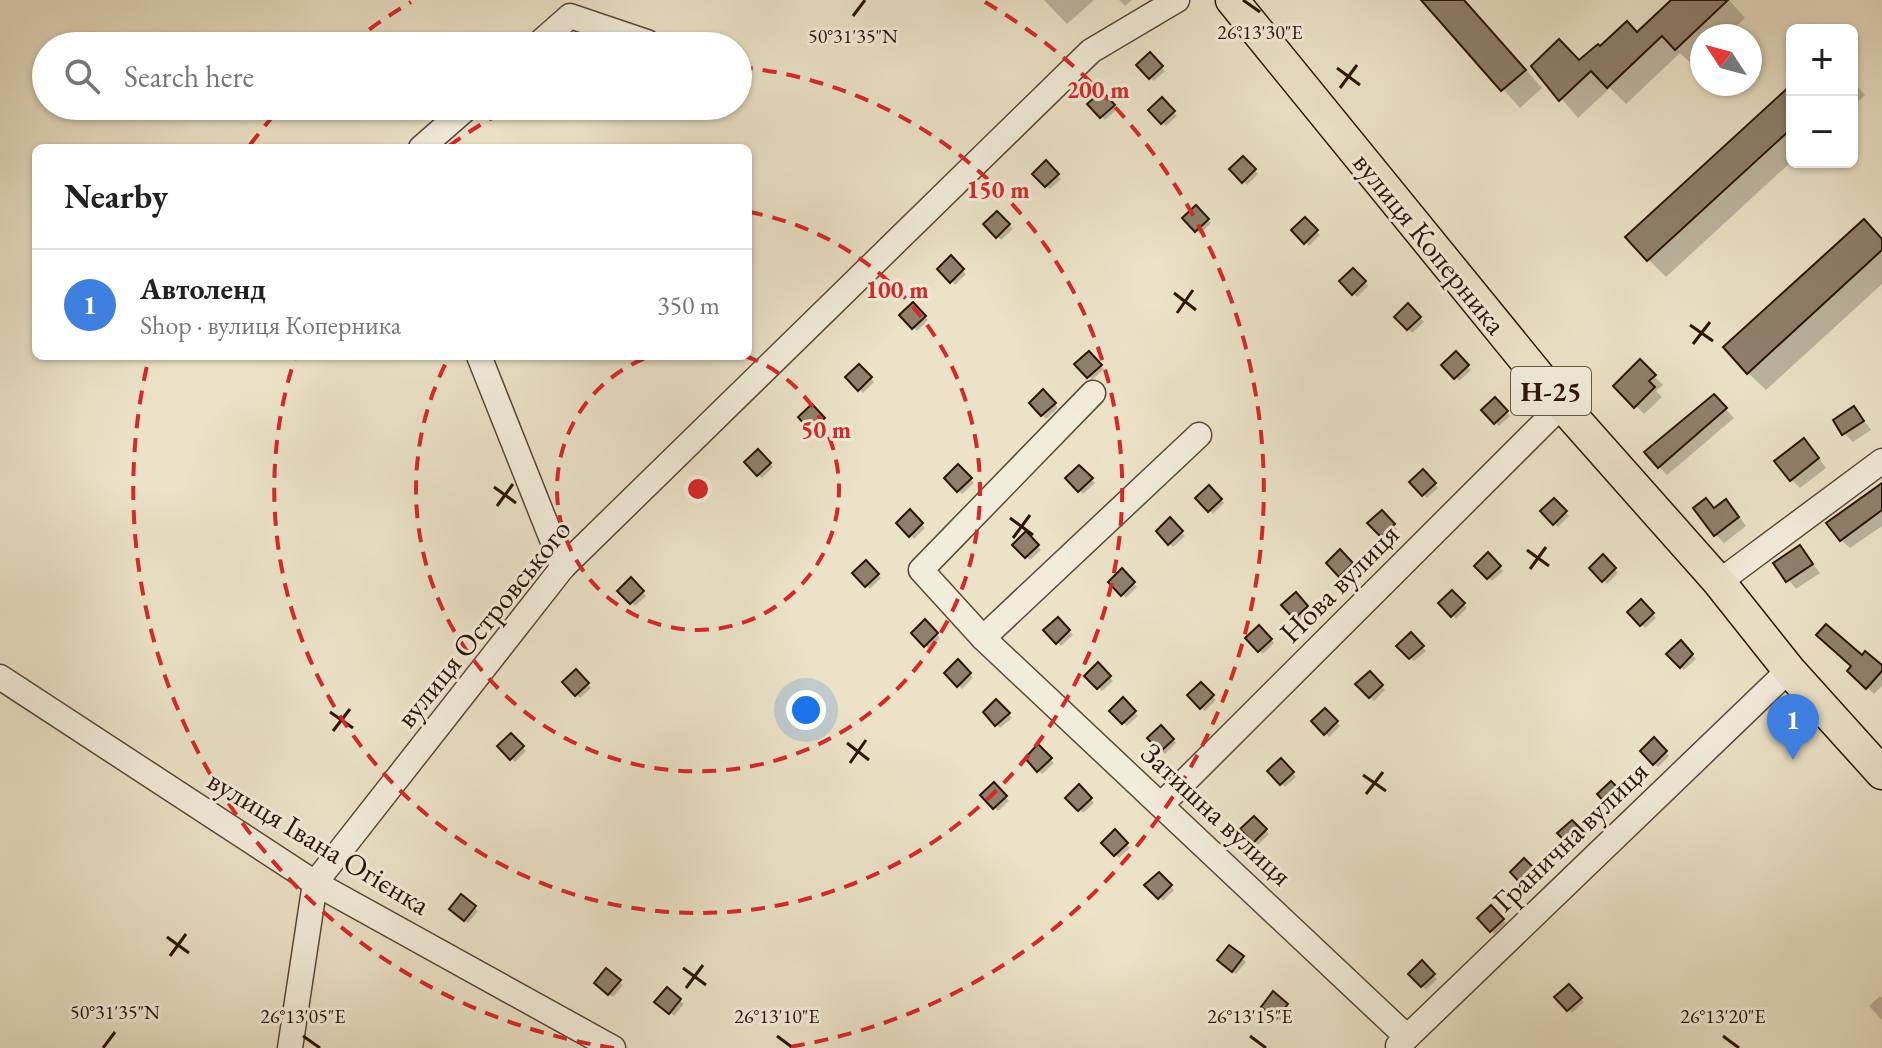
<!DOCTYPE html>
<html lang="en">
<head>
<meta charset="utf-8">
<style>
	:root { --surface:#fff; --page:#f6f6f6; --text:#222; --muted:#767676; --line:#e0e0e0; --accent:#b45309 }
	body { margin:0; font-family:"EB Garamond",serif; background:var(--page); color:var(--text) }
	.controls { position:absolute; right:24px; top:24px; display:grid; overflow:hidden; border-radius:12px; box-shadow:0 2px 6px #0004 }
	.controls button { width:72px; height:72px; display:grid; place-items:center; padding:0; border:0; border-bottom:2px solid var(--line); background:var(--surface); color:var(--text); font:40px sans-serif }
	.compass { position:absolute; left:1690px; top:24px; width:72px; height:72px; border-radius:50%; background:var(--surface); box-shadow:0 2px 6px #0004; rotate:306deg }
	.you { position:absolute; left:806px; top:710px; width:28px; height:28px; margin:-20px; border:6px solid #fff; border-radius:50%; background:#1a73e8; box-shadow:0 0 0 12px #1a73e833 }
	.badge { display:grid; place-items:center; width:52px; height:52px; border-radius:50%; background:var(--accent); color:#fff; font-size:26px; font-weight:700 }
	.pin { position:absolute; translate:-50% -66px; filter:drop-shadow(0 2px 4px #0008) }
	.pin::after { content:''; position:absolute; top:42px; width:28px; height:24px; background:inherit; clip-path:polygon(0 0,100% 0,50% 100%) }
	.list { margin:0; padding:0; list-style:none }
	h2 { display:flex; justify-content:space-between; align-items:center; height:104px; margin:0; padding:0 32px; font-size:34px }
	h2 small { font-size:26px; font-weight:400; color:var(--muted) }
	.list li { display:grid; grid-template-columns:52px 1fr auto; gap:24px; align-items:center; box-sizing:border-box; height:112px; padding:0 32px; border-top:2px solid var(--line) }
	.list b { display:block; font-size:30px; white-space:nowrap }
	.list p { margin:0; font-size:26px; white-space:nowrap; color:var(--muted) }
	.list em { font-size:26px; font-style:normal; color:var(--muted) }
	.icon { flex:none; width:44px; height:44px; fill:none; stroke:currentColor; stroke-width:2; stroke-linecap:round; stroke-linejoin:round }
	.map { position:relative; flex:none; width:1882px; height:1048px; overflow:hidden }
	.search { position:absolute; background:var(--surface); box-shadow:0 2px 6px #0004; left:32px; top:32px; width:720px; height:88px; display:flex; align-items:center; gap:20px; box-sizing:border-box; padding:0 28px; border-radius:44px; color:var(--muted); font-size:30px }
	.panel { position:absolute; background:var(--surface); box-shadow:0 2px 6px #0004; left:32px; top:144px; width:720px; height:216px; border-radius:12px }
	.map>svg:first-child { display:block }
	.shadow { fill:#0003 }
	.building { fill:#8f806c; stroke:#2c1509; stroke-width:2 }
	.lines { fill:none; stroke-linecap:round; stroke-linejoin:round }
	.minor-casing { stroke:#5c4838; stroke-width:27 }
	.major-casing { stroke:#2c1509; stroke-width:35 }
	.minor { stroke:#f2ecdb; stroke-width:24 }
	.major { stroke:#ebe2c7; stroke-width:32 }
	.ticks { fill:none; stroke:#2c1509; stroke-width:3 }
	.ring { fill:none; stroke:#d62828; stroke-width:4; stroke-dasharray:14 10 }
	.labels { text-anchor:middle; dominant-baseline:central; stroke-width:6; stroke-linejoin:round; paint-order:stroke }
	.shield { fill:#f2ecdb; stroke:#675648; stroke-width:2 }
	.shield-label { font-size:28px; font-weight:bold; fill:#2c1509 }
	.street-label { font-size:30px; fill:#2c1509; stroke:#f2ecdb }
	.ticks-label { font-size:20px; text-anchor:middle; fill:#2c1509; stroke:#f2ecdb; stroke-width:6; stroke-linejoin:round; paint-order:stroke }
	.centre { fill:#d62828; stroke:#f2ecdb; stroke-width:4 }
	.ring-label { font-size:24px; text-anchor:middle; font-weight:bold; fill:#d62828; stroke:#f2ecdb; stroke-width:6; stroke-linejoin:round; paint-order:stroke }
</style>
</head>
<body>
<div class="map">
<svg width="1882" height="1048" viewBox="0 0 1882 1048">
	<rect width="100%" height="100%" fill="#ebe2c7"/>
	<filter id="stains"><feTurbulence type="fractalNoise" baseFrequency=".0025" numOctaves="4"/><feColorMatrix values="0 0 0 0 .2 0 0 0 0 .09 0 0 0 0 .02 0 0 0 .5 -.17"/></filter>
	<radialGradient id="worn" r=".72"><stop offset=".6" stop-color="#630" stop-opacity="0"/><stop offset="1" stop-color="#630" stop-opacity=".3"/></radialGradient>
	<g class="shadow">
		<path d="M1044 0H1094L1067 24Z"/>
		<path d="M1119 0H1132L1125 6Z"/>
		<path d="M1423 0H1464L1542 88 1520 108Z"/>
		<path d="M1674 0H1729L1745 18 1726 36H1702V58L1694 66 1680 53 1626 104 1610 88 1578 118 1534 66 1579 63 1600 49 1637 35Z"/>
		<path d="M1150 55 1165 71 1154 81 1138 66Z"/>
		<path d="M1852 81 1865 95 1852 107Z"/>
		<path d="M1792 87V161L1666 277 1648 259Z"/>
		<path d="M1101 94 1117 109 1105 120 1090 104Z"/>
		<path d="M1162 100 1177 116 1166 126 1151 110Z"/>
		<path d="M1243 158 1258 174 1247 185 1231 169Z"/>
		<path d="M1046 163 1061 179 1050 189 1035 174Z"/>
		<path d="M1196 207 1211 223 1200 234 1184 218Z"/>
		<path d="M997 214 1013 229 1001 240 986 224Z"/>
		<path d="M1305 219 1320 235 1309 246 1294 230Z"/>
		<path d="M1882 240V284L1766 390 1748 373Z"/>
		<path d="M951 258 966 274 955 285 940 269Z"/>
		<path d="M1353 270 1368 286 1357 297 1342 281Z"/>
		<path d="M913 304 928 320 917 331 902 315Z"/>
		<path d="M1408 306 1424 322 1412 333 1397 317Z"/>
		<path d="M1089 354 1104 369 1092 380 1077 364Z"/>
		<path d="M1456 354 1471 370 1459 381 1444 365Z"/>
		<path d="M1640 362 1663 385 1656 391 1662 397 1644 414 1616 386Z"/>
		<path d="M859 366 874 382 863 393 848 377Z"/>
		<path d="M1043 392 1058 408 1046 419 1031 403Z"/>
		<path d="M1714 397 1734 418 1667 475 1646 453Z"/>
		<path d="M1495 400 1510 416 1499 426 1484 410Z"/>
		<path d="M812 407 827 423 815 433 800 418Z"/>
		<path d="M1854 408 1871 430 1853 442 1844 433Z"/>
		<path d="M1812 449 1826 468 1800 488 1791 479Z"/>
		<path d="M758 451 773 467 762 478 747 462Z"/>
		<path d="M958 467 974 483 962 494 947 478Z"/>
		<path d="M1079 467 1095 483 1083 494 1068 478Z"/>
		<path d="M1423 472 1438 488 1427 498 1411 482Z"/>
		<path d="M1882 486V526L1850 548 1841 540Z"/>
		<path d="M1209 488 1224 503 1213 514 1198 498Z"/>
		<path d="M1554 500 1569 516 1558 527 1542 511Z"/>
		<path d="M1715 510H1734L1746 526 1724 543 1715 534Z"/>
		<path d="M910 512 925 528 914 539 899 523Z"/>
		<path d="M1382 513 1397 529 1386 539 1370 523Z"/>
		<path d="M1170 520 1185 536 1173 547 1158 531Z"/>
		<path d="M1026 534 1041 550 1030 560 1014 545Z"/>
		<path d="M1800 547 1820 573 1796 589 1776 564Z"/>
		<path d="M1340 552 1355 568 1344 579 1329 563Z"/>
		<path d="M1488 555 1503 571 1492 581 1476 566Z"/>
		<path d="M1603 557 1618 573 1607 584 1592 568Z"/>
		<path d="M866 563 881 578 870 589 855 573Z"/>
		<path d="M1122 571 1137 587 1126 598 1111 582Z"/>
		<path d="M631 580 646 596 635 606 620 591Z"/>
		<path d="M1452 592 1467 608 1456 619 1441 603Z"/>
		<path d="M1296 595 1311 611 1299 621 1284 605Z"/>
		<path d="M1641 602 1656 618 1645 628 1630 613Z"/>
		<path d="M1058 619 1073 635 1061 646 1046 630Z"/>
		<path d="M925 622 940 638 929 649 914 633Z"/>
		<path d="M1259 627 1274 643 1263 654 1248 638Z"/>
		<path d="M1410 635 1426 651 1414 661 1399 646Z"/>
		<path d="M1681 643 1696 659 1684 670 1669 654Z"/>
		<path d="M1862 658 1882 668V686L1874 694 1850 671Z"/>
		<path d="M958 662 973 678 962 689 947 673Z"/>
		<path d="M1098 665 1113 681 1102 691 1087 676Z"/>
		<path d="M576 672 591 688 580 698 565 683Z"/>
		<path d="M1370 674 1385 690 1374 701 1358 685Z"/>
		<path d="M1201 684 1216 700 1205 711 1189 695Z"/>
		<path d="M1123 700 1138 716 1127 726 1112 711Z"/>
		<path d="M996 702 1012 718 1000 728 985 712Z"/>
		<path d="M1325 710 1340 726 1329 737 1314 721Z"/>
		<path d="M1161 727 1176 743 1165 754 1150 738Z"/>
		<path d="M511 735 526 751 515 762 500 746Z"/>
		<path d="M1654 740 1669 756 1658 767 1643 751Z"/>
		<path d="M1038 747 1054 763 1042 774 1027 758Z"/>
		<path d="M1281 761 1296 777 1285 787 1270 771Z"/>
		<path d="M1611 783 1626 799 1615 810 1600 794Z"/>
		<path d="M994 785 1009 801 998 811 983 795Z"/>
		<path d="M1079 787 1094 803 1083 813 1068 798Z"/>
		<path d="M1254 818 1269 834 1258 845 1243 829Z"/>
		<path d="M1572 822 1587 838 1576 849 1560 833Z"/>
		<path d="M1115 832 1130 848 1119 858 1104 843Z"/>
		<path d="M1524 861 1540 877 1528 888 1513 872Z"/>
		<path d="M1159 875 1174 890 1163 901 1147 885Z"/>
		<path d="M1491 907 1506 923 1495 934 1480 918Z"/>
		<path d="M474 908 478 911 468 923 455 913Z"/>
		<path d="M1230 947 1246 962 1236 974 1223 963Z"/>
		<path d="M1422 963 1437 979 1426 990 1411 974Z"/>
		<path d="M619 982 623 985 613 997 600 987Z"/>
		<path d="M1569 987 1584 1002 1572 1013 1557 997Z"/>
		<path d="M1880 996 1882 998V1020L1869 1006Z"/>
		<path d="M680 1000 684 1004 674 1016 661 1005Z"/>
		<path d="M1287 1005 1290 1009 1281 1021 1268 1010Z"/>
	</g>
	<g class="building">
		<path d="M1421 0H1464L1526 70 1501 91Z"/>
		<path d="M1671 0H1728L1675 50 1662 36 1607 88 1591 71 1559 101 1531 66 1559 39 1579 60 1598 44 1600 46 1627 21 1637 32Z"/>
		<path d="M1150 52 1163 66 1149 79 1136 65Z"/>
		<path d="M1792 84V128L1647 261 1625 237Z"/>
		<path d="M1102 91 1115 105 1100 118 1087 104Z"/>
		<path d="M1162 97 1175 111 1161 124 1148 110Z"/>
		<path d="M1243 156 1256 169 1242 183 1229 169Z"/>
		<path d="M1046 160 1059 174 1045 187 1032 174Z"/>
		<path d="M1196 205 1209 219 1195 232 1182 218Z"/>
		<path d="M997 211 1010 224 996 238 983 224Z"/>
		<path d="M1305 217 1318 230 1304 244 1291 230Z"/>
		<path d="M1864 219 1882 239V250L1747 374 1723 347Z"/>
		<path d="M951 255 964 269 950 283 937 269Z"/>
		<path d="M1353 268 1366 281 1352 295 1339 281Z"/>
		<path d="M913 302 926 316 912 329 899 315Z"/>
		<path d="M1408 303 1421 317 1407 330 1394 317Z"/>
		<path d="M1089 351 1102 365 1087 378 1074 364Z"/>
		<path d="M1456 351 1469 365 1454 379 1441 365Z"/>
		<path d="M1640 359 1656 375 1649 381 1655 387 1634 408 1613 386Z"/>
		<path d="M859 364 872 377 858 391 845 377Z"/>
		<path d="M1043 389 1056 403 1041 416 1029 403Z"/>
		<path d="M1714 394 1727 408 1658 468 1644 452Z"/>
		<path d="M1495 397 1508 411 1494 424 1481 410Z"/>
		<path d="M812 404 825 418 810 431 798 417Z"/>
		<path d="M1854 406 1864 421 1842 435 1833 420Z"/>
		<path d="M1804 438 1819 458 1790 481 1774 461Z"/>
		<path d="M758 449 771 463 757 476 744 462Z"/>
		<path d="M958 464 972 478 957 492 944 478Z"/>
		<path d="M1079 465 1093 478 1078 492 1065 478Z"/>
		<path d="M1423 469 1436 483 1422 496 1409 482Z"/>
		<path d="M1882 483V510L1840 541 1826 523Z"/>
		<path d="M1209 485 1222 499 1208 512 1195 498Z"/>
		<path d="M1554 498 1567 511 1553 525 1540 511Z"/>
		<path d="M1706 498 1714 508 1726 499 1739 517 1714 536 1693 508Z"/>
		<path d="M910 509 923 523 909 537 896 523Z"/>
		<path d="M1382 510 1395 524 1381 537 1367 523Z"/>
		<path d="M1170 517 1183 531 1168 545 1156 531Z"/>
		<path d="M1026 531 1039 545 1025 558 1012 545Z"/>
		<path d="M1800 545 1813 564 1786 582 1773 563Z"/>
		<path d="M1340 549 1353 563 1339 577 1326 563Z"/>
		<path d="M1488 552 1501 566 1487 579 1474 566Z"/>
		<path d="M1603 554 1616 568 1602 582 1589 568Z"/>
		<path d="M866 560 879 574 865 587 852 573Z"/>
		<path d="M1122 568 1135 582 1121 596 1108 582Z"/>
		<path d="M631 577 644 591 630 604 617 591Z"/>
		<path d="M1452 590 1465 603 1451 617 1438 603Z"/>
		<path d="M1296 592 1308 606 1294 619 1281 605Z"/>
		<path d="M1641 599 1654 613 1640 626 1627 612Z"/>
		<path d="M1058 617 1070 630 1056 644 1043 630Z"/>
		<path d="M925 619 938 633 924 647 911 633Z"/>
		<path d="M1826 624 1862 655 1865 651 1882 665V671L1866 689 1847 671 1851 666 1816 635Z"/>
		<path d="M1259 625 1272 639 1258 652 1245 638Z"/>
		<path d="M1411 632 1424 646 1409 659 1396 646Z"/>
		<path d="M1681 640 1693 654 1680 668 1666 654Z"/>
		<path d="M958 659 971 673 957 687 944 673Z"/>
		<path d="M1098 662 1111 676 1097 689 1084 676Z"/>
		<path d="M576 669 589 683 575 696 562 682Z"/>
		<path d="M1370 671 1383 685 1369 698 1355 684Z"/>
		<path d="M1201 682 1214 695 1200 709 1187 695Z"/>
		<path d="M1123 697 1136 711 1122 724 1109 711Z"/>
		<path d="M996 699 1010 713 995 726 983 712Z"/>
		<path d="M1325 708 1338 721 1324 735 1311 721Z"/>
		<path d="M1161 725 1174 739 1160 752 1147 738Z"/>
		<path d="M511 733 524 746 510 760 497 746Z"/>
		<path d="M1654 737 1667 751 1653 765 1640 751Z"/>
		<path d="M1038 744 1052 758 1037 772 1025 758Z"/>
		<path d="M1281 758 1294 772 1280 785 1267 771Z"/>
		<path d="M1611 781 1624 794 1610 808 1597 794Z"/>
		<path d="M994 782 1007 796 993 809 980 795Z"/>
		<path d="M1079 784 1092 798 1078 811 1065 798Z"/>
		<path d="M1254 816 1267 829 1253 843 1240 829Z"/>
		<path d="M1572 820 1585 833 1571 847 1557 833Z"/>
		<path d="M1115 829 1128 843 1114 856 1101 843Z"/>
		<path d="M1524 858 1538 872 1523 886 1510 872Z"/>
		<path d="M1159 872 1172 885 1158 899 1144 885Z"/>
		<path d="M461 894 476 906 464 921 449 909Z"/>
		<path d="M1491 905 1504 919 1490 932 1477 918Z"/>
		<path d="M1229 945 1244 956 1232 972 1217 960Z"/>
		<path d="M1422 960 1435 974 1421 987 1408 974Z"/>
		<path d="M606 968 621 980 608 995 594 983Z"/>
		<path d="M1569 984 1582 998 1567 1011 1554 997Z"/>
		<path d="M667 987 681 999 669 1014 654 1002Z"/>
		<path d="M1273 991 1288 1004 1276 1019 1261 1007Z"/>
	</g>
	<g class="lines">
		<g class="minor-casing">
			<g id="minor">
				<path d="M536 46 570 16 647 42"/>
				<path d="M421 148 469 106"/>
				<path d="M479 356 563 567"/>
				<path d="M1093 393 921 570 983 638 1407 1037"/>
				<path d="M1719 582 1882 461"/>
				<path d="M983 638 1199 435"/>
				<path d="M0 677 315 883 613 1048"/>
				<path d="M1161 805 1562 405"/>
				<path d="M1398 1046 1789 670"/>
				<path d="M290 1048 315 883 563 567 1091 51 1177 0"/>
			</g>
		</g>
		<g class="major-casing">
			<path id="major" d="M1232 0 1562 405 1719 582 1789 670 1882 773"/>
		</g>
		<use href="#minor" class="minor"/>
		<use href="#major" class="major"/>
	</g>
	<path class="ticks" d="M1243 0 1260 12M853 16 865 0M1337 68 1360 85M1340 88 1357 65M1174 293 1196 310M1177 313 1193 290M1690 325 1713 341M1693 344 1710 322M494 487 516 503M497 506 513 484M1010 518 1033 535M1013 538 1030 515M1527 550 1549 566M1530 569 1546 547M330 712 353 728M333 731 350 709M847 743 869 760M850 763 866 740M1363 775 1386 791M1366 794 1383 772M167 937 189 953M170 956 186 934M683 968 706 985M686 988 703 965M303 1036 320 1048M777 1036 793 1048M1250 1036 1266 1048M1723 1036 1739 1048M103 1048 115 1032"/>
	<g class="ring">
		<path d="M745 356A141 141 0 1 1 651 356"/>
		<path d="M749 212A282 282 0 1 1 449 357"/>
		<path d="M449 146A424 424 0 0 1 515 106M739 67A424 424 0 1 1 295 358"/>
		<path d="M614 1048A565 565 0 0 1 149 357M250 145A565 565 0 0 1 281 107M350 44A565 565 0 0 1 411 2M985 2A565 565 0 0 1 782 1048"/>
	</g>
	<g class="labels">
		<rect class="shield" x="1511" y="367" width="80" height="48" rx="6"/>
		<g class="shield-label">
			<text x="1551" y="391">Н-25</text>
		</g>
		<g class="street-label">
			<text transform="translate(1430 243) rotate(51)">вулиця Коперника</text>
			<text transform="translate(1339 583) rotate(-45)">Нова вулиця</text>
			<text transform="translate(483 623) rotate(-51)">вулиця Островського</text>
			<text transform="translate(1217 814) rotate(43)">Затишна вулиця</text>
			<text transform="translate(1570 836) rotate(-44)">Гранична вулиця</text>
			<text transform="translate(319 842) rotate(31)">вулиця Івана Огієнка</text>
		</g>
	</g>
	<g class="ticks-label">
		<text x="1260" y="39">26°13'30"E</text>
		<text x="853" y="43">50°31'35"N</text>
		<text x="115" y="1019">50°31'35"N</text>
		<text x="303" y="1023">26°13'05"E</text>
		<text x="777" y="1023">26°13'10"E</text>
		<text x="1250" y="1023">26°13'15"E</text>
		<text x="1723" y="1023">26°13'20"E</text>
	</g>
	<circle cx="698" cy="489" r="12" class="centre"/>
	<g class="ring-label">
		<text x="1098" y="98">200 m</text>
		<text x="998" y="198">150 m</text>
		<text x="897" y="298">100 m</text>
		<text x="826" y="438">50 m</text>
	</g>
	<rect width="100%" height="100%" filter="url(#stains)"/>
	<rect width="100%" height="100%" fill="url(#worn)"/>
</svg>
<div class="controls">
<button>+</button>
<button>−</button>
</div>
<svg class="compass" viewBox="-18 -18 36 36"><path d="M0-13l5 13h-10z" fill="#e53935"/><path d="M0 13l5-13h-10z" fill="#767676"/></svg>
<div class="you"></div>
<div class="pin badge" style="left:1793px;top:760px;background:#3f7fe0">1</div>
<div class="search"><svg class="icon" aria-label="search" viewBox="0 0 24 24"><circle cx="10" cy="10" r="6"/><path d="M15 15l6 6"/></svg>Search here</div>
<section class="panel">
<h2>Nearby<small></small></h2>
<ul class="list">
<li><span class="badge" style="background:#3f7fe0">1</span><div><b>Автоленд</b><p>Shop · вулиця Коперника</p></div><em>350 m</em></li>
</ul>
</section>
</div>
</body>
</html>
